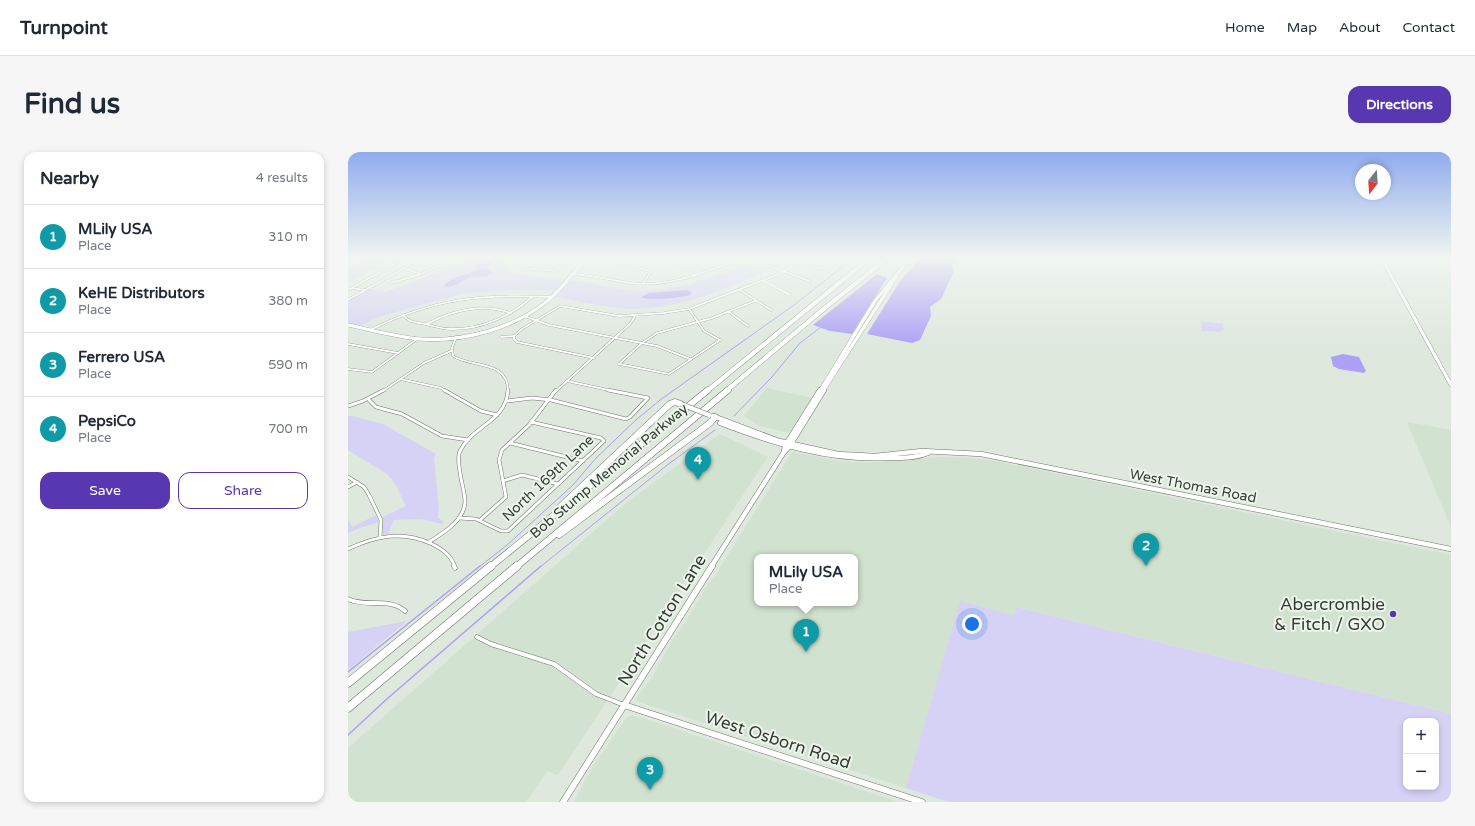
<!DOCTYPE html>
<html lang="en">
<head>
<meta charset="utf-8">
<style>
	:root { --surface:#fff; --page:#f6f6f7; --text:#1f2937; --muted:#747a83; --line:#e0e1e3; --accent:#5838b0 }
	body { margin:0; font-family:"Varela Round",sans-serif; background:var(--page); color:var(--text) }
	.controls { position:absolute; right:12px; bottom:12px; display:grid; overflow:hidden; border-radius:8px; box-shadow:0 2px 6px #0003 }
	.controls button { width:36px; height:36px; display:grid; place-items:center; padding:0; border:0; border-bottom:1px solid var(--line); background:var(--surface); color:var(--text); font:20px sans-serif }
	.compass { position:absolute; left:1007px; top:12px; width:36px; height:36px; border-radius:50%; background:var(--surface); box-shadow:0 2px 6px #0003; rotate:197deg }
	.you { position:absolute; left:624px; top:472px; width:14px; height:14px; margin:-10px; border:3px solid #fff; border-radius:50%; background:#1a73e8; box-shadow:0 0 0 6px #1a73e833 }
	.badge { display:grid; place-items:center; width:26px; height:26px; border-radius:50%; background:var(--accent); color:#fff; font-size:13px; font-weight:700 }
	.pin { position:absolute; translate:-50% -33px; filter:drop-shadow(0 1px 2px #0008) }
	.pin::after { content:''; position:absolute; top:21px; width:14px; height:12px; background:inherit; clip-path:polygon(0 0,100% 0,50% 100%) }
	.popup { position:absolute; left:406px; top:402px; width:104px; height:52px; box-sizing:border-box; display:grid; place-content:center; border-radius:8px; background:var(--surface); filter:drop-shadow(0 1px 3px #0005); font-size:13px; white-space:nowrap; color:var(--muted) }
	.popup b { font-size:15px; color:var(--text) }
	.popup::after { content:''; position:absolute; left:50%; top:100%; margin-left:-8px; border:8px solid transparent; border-top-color:var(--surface) }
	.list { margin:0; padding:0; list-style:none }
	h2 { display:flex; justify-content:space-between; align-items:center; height:52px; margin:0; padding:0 16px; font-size:17px }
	h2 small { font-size:13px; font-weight:400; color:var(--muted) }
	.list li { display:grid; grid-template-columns:26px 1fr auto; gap:12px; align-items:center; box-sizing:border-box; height:64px; padding:0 16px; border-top:1px solid var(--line) }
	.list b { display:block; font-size:15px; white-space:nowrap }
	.list p { margin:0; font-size:13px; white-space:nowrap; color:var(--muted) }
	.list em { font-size:13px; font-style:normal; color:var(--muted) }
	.actions { display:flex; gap:8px; padding:12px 16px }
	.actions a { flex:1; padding:9px 0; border:1px solid var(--accent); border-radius:12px; text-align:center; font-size:14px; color:var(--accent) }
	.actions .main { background:var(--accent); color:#fff }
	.map { position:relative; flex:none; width:1103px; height:650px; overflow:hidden; border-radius:12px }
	header { display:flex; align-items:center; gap:24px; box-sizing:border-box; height:56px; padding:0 20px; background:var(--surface); border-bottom:1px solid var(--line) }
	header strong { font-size:19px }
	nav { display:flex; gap:22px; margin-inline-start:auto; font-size:14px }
	.intro { display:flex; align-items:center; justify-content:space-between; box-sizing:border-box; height:96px; padding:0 24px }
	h1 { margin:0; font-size:28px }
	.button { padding:10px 18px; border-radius:12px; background:var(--accent); color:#fff; font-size:14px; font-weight:700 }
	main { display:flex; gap:24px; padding:0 24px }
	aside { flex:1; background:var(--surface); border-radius:12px; box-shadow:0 2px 6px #0003 }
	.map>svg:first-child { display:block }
	.built { fill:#d2e2d0; fill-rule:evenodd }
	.green { fill:#d5d2f5; fill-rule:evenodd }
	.water { fill:#aca0f7 }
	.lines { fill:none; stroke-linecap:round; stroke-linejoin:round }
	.stream-far1 { stroke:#aca0f7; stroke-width:1 }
	.stream { stroke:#aca0f7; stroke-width:1.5 }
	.street-far2-casing { stroke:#6d766c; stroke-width:2.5 }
	.street-far1-casing { stroke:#6d766c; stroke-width:4 }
	.street-casing { stroke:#6d766c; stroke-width:5 }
	.secondary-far2-casing { stroke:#6d766c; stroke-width:4 }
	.secondary-far1-casing { stroke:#6d766c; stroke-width:5.5 }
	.secondary-casing { stroke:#6d766c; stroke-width:7 }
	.highway-far2-casing { stroke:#6d766c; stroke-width:5 }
	.highway-far1-casing { stroke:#6d766c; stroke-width:7 }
	.highway-casing { stroke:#6d766c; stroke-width:9 }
	.street-far2 { stroke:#fff; stroke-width:2 }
	.street-far1 { stroke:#fff; stroke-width:3 }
	.street { stroke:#fff; stroke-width:4 }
	.secondary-far2 { stroke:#fff; stroke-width:3.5 }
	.secondary-far1 { stroke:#fff; stroke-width:4.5 }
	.secondary { stroke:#fff; stroke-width:6 }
	.highway-far2 { stroke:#fff; stroke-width:4.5 }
	.highway-far1 { stroke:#fff; stroke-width:6 }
	.highway { stroke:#fff; stroke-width:8 }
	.secondary-bridge-casing { stroke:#6d766c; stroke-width:5.5; stroke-linecap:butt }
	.secondary-bridge { stroke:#fff; stroke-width:4.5 }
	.poi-dot { fill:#5838b0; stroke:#ecf6ea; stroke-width:1.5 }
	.labels { text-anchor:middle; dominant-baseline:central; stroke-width:4; stroke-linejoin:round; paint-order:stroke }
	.street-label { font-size:14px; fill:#373b37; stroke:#ecf6ea }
	.near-poi-label { font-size:17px; fill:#373b37; stroke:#ecf6ea; text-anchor:end }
	.near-street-label { font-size:17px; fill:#373b37; stroke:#ecf6ea }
</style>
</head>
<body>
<header>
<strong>Turnpoint</strong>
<nav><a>Home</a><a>Map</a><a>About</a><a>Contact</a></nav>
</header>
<div class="intro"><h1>Find us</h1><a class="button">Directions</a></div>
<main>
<aside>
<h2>Nearby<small>4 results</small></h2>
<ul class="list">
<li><span class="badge" style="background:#0f9aa8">1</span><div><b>MLily USA</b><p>Place</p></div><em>310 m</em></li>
<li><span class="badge" style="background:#0f9aa8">2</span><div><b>KeHE Distributors</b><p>Place</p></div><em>380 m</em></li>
<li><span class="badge" style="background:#0f9aa8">3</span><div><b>Ferrero USA</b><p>Place</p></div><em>590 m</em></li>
<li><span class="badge" style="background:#0f9aa8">4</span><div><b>PepsiCo</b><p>Place</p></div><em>700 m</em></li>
</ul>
<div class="actions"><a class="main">Save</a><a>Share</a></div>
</aside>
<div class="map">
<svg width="1103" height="650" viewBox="0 0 1103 650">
	<rect width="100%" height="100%" fill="#dee8dd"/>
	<g class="built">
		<path d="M419 236 464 246 442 281 411 274 396 264Z"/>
		<path d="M1059 270 1103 278V375L1060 273Z"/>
		<path d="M372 282 420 305 210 623 199 619 178 650H0V596L278 351Z"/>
		<path d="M444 300 491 309 516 311 592 305 622 306 647 309 1103 403V562L669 455 667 464 612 450 558 636 291 550 289 548 290 544 304 525 326 486 338 469 358 435 368 422ZM409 405H507V451H409Z"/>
		<path d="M285 563 545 648 550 650H226L243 617 279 565Z"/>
	</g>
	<g class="green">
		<path d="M17 105H47L0 131V116Z"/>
		<path d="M127 105H156L153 107 154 110 164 122 237 130 270 137 291 139 313 138 339 133 398 113 414 120 434 109 425 105H443C426 117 407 124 388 132 348 149 307 161 263 155 244 153 225 148 206 144L210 138H163L117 141 33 164 12 174 0 171V149L22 137 37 140 57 133Z"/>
		<path d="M853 169 875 172 876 178 872 180 854 179Z"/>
		<path d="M0 264H4L35 272 88 302 86 307 91 358 90 366 96 370 94 372 74 367 46 368 40 382 35 383V365L58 354 48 333 39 322 0 298Z"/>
		<path d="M28 363 31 370 12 376 0 381V366L4 375Z"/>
		<path d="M612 449 667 464 668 455 1103 562V650H601L558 636ZM1058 569H1088V635H1058Z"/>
		<path d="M59 469 0 518V480Z"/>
	</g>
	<g class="water">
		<path d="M574 105H613L604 112 606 119 593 147 582 155 583 164 572 188 564 191 519 182 553 128Z"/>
		<path d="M144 109 145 111 138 116 145 120C140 127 131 123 124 125 114 127 107 137 97 134V132L106 126 129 118 130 116 127 114 131 111Z"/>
		<path d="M529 122 539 126 504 182 482 179 465 173Z"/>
		<path d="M339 138 344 140 342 143C333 146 300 149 293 145L301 141Z"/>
		<path d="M995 202 1011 205 1018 219 1016 221 991 217 985 214 983 205Z"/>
	</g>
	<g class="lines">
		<g class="stream-far1">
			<path d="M499 110 506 105"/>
			<path d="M386 264 423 226 452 191 473 175"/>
			<path d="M131 415 159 393 225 333 248 306 289 267 312 248 446 153 498 112"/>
			<path d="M192 415 318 314 367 278"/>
		</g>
		<g class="stream">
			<path d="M0 520 132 414"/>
			<path d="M0 583 40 546 193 414"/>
		</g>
		<g class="street-far2-casing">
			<g id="street-far2">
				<path d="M170 105 168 107 175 116 208 119 223 105"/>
				<path d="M259 105 256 108 303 119 295 132"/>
				<path d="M308 105 332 111 347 124"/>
				<path d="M361 105 374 114"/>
				<path d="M486 105 489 106"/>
				<path d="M0 108 4 105"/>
				<path d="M93 108 102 110"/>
				<path d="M451 110 473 117"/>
				<path d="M57 117 73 122"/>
				<path d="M224 122C244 123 262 128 282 131 323 136 361 118 399 105L461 129"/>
				<path d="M416 129 442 143"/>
				<path d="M43 131 73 122 112 105"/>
				<path d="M4 136 17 138"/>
				<path d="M0 138 59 105"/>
				<path d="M392 138 423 158"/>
				<path d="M0 148 76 105"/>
				<path d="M341 157 356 179 372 188"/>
				<path d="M381 160 400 174"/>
				<path d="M55 163C61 171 69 170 77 172 85 174 94 177 102 177 131 178 162 165 184 145"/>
				<path d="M176 164 201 173 309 194 342 207"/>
				<path d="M79 172C105 158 134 151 163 161"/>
				<path d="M22 178C86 146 132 142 202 145"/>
				<path d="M166 184 174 177 212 154 271 164 316 161 341 157 426 124 444 115 458 105"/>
				<path d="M166 184V187L169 190 246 206"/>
				<path d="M108 185 104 196 105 204C124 216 160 208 160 239"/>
				<path d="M153 185 166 184"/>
				<path d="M0 192 50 201"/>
				<path d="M271 212 294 191 309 181 364 166 407 149"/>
				<path d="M271 212 321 222 372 188"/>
				<path d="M0 217 24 220 69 187"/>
				<path d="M52 227 93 236 97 239"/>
				<path d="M219 229 265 239"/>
				<path d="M35 239 76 211 103 199"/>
				<path d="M208 239 282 172 287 164"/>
			</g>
		</g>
		<g class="street-far1-casing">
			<g id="street-far1">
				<path d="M96 238 133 259 149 263"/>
				<path d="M21 248 28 255 54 262 94 284 120 288"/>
				<path d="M159 249 184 246 203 248 278 267 282 265 300 246 260 238"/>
				<path d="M0 254 15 249 36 238"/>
				<path d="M162 291 235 309"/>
				<path d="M0 325 16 335 21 343 33 368 32 385"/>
				<path d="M155 329 174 323 210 332"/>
				<path d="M0 335 9 330"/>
				<path d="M111 366 128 367 153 379H160L256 289 253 286 183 270"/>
				<path d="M132 368 158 345 151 308 154 298 181 273 208 238"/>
				<path d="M81 390C95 381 116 369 117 350 117 340 113 330 112 320 111 313 109 305 112 299 125 273 158 270 160 238"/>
				<path d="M0 397C28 384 54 378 84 392 94 397 103 403 107 415"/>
			</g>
		</g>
		<g class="street-casing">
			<g id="street">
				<path d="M106 414 107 416"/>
				<path d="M0 447C19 456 41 445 57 459"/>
				<path d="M129 485 143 492 206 512 248 542 276 553"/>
			</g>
		</g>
		<g class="secondary-far2-casing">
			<g id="secondary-far2">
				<path d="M1033 105 1103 233"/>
				<path d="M0 173C24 178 48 185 72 187 115 190 164 177 198 150 214 137 226 120 239 105"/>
				<path d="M472 239 527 149 563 105"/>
				<path d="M475 239 548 125"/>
			</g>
		</g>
		<g class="secondary-far1-casing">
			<g id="secondary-far1">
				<path d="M365 264 431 289 490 302 527 304 574 299 633 302 1103 397"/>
				<path d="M372 271C427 292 482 309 541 306 554 306 568 306 580 301"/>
				<path d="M436 300 441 295 476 238"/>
				<path d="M363 415 436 300 437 294 472 238"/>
			</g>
		</g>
		<g class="secondary-casing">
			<g id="secondary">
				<path d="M276 553 574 650"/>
				<path d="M215 650 364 414"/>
			</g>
		</g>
		<g class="highway-far2-casing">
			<g id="highway-far2">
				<path d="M359 239 523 105"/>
				<path d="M378 239 478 155 541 105"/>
			</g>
		</g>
		<g class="highway-far1-casing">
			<g id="highway-far1">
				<path d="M212 355 322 252 327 250 333 252"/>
				<path d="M211 383 362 271 367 265"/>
				<path d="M142 415 360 238"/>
				<path d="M168 415 380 238"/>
			</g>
		</g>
		<g class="highway-casing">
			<g id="highway">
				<path d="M0 531 143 414"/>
				<path d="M0 556 169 414"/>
			</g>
		</g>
		<use href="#street-far2" class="street-far2"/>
		<use href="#street-far1" class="street-far1"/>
		<use href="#street" class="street"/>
		<use href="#secondary-far2" class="secondary-far2"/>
		<use href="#secondary-far1" class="secondary-far1"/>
		<use href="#secondary" class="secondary"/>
		<use href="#highway-far2" class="highway-far2"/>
		<use href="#highway-far1" class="highway-far1"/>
		<use href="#highway" class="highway"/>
		<g class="secondary-bridge-casing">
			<path id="secondary-bridge" d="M333 252 361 263"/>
		</g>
		<use href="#secondary-bridge" class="secondary-bridge"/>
	</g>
	<linearGradient id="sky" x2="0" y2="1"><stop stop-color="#90acee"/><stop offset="0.54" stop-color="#f0f5f0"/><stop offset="1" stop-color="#f0f5f0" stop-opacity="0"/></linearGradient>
	<rect width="1103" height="196" fill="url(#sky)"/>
	<circle class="poi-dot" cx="1045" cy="462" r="4"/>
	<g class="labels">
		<g class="street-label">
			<text transform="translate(261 319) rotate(-40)">Bob Stump Memorial Parkway</text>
			<text transform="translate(200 326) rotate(-43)">North 169th Lane</text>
			<text transform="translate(845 334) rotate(11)">West Thomas Road</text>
		</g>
		<g class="near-poi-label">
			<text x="1037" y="452">Abercrombie<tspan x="1037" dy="20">&amp; Fitch / GXO</tspan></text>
		</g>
		<g class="near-street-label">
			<text transform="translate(314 468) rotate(-58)">North Cotton Lane</text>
			<text transform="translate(430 588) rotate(18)">West Osborn Road</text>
		</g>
	</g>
</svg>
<div class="controls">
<button>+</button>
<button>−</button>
</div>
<svg class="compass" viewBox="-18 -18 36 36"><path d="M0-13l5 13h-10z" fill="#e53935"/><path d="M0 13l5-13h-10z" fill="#747a83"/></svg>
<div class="you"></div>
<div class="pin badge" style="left:458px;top:500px;background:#0f9aa8">1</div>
<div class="popup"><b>MLily USA</b>Place</div>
<div class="pin badge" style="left:798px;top:414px;background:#0f9aa8">2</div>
<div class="pin badge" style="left:302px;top:638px;background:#0f9aa8">3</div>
<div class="pin badge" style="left:350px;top:328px;background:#0f9aa8">4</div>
</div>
</main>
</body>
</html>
